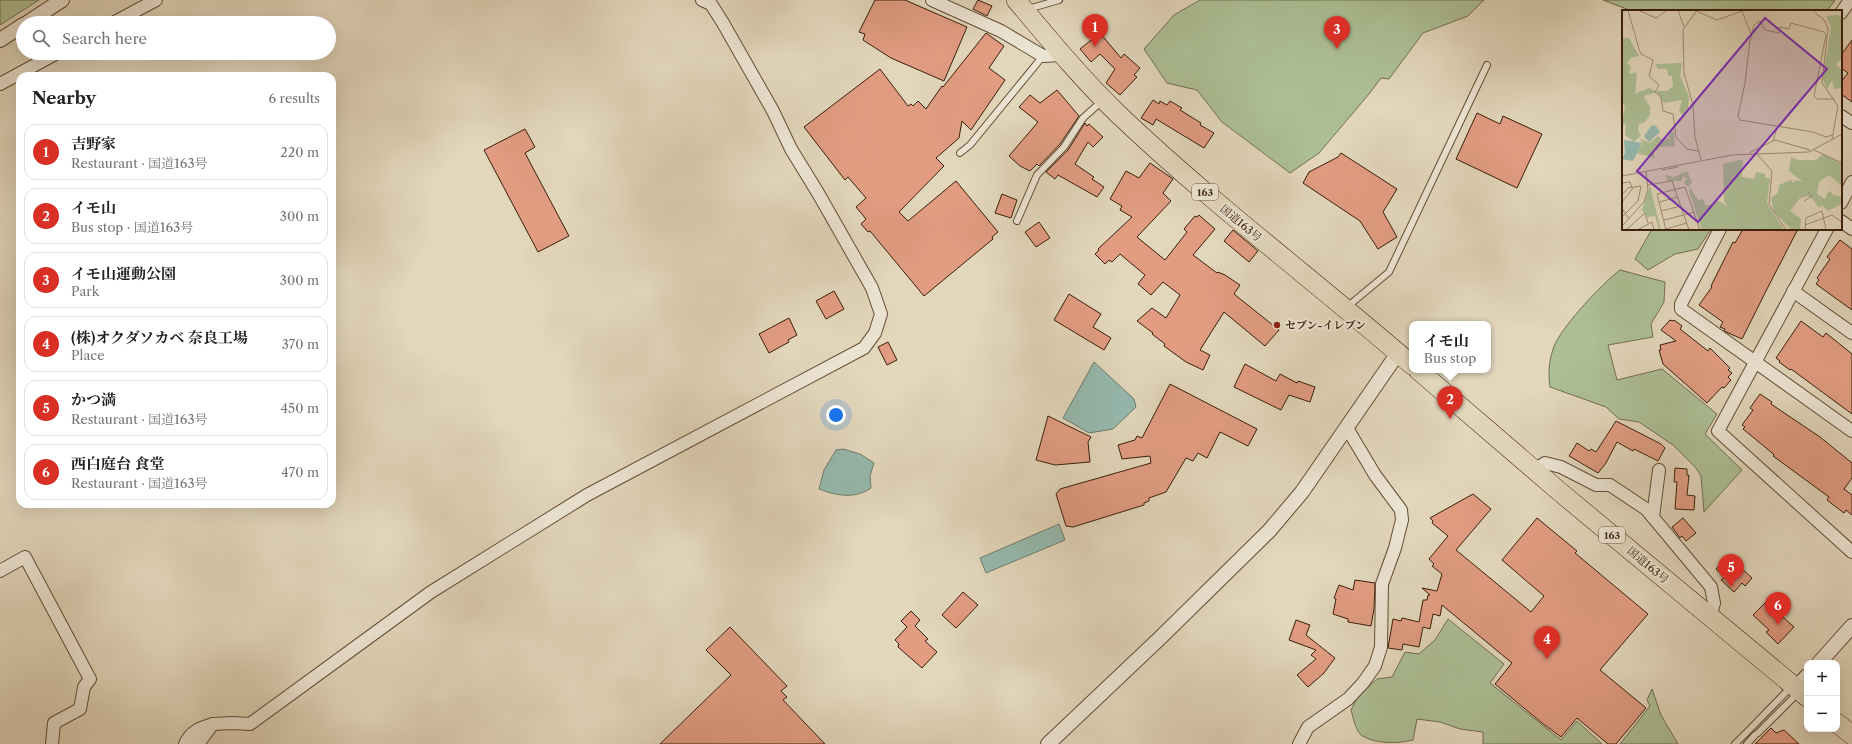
<!DOCTYPE html>
<html lang="en">
<head>
<meta charset="utf-8">
<style>
	:root { --surface:#fff; --page:#f2f2f2; --text:#202124; --muted:#757577; --line:#e0e0e0; --accent:#d93025 }
	body { margin:0; font-family:"Libre Caslon Text","Noto Serif JP",serif; background:var(--page); color:var(--text) }
	.controls { position:absolute; right:12px; bottom:12px; display:grid; overflow:hidden; border-radius:8px; box-shadow:0 4px 16px #0002 }
	.controls button { width:36px; height:36px; display:grid; place-items:center; padding:0; border:0; border-bottom:1px solid var(--line); background:var(--surface); color:var(--text); font:20px sans-serif }
	.you { position:absolute; left:836px; top:415px; width:14px; height:14px; margin:-10px; border:3px solid #fff; border-radius:50%; background:#1a73e8; box-shadow:0 0 0 6px #1a73e833 }
	.badge { display:grid; place-items:center; width:26px; height:26px; border-radius:50%; background:var(--accent); color:#fff; font-size:13px; font-weight:700 }
	.pin { position:absolute; translate:-50% -33px; filter:drop-shadow(0 1px 2px #0008) }
	.pin::after { content:''; position:absolute; top:21px; width:14px; height:12px; background:inherit; clip-path:polygon(0 0,100% 0,50% 100%) }
	.popup { position:absolute; left:1409px; top:321px; width:82px; height:52px; box-sizing:border-box; display:grid; place-content:center; border-radius:8px; background:var(--surface); filter:drop-shadow(0 1px 3px #0005); font-size:13px; white-space:nowrap; color:var(--muted) }
	.popup b { font-size:15px; color:var(--text) }
	.popup::after { content:''; position:absolute; left:50%; top:100%; margin-left:-8px; border:8px solid transparent; border-top-color:var(--surface) }
	.list { margin:0; padding:0; list-style:none }
	h2 { display:flex; justify-content:space-between; align-items:center; height:52px; margin:0; padding:0 16px; font-size:17px }
	h2 small { font-size:13px; font-weight:400; color:var(--muted) }
	.list li { display:grid; grid-template-columns:26px 1fr auto; gap:12px; align-items:center; box-sizing:border-box; height:56px; margin:0 8px 8px; padding:0 8px; border:1px solid var(--line); border-radius:12px }
	.list b { display:block; font-size:15px; white-space:nowrap }
	.list p { margin:0; font-size:13px; white-space:nowrap; color:var(--muted) }
	.list em { font-size:13px; font-style:normal; color:var(--muted) }
	.icon { flex:none; width:22px; height:22px; fill:none; stroke:currentColor; stroke-width:2; stroke-linecap:round; stroke-linejoin:round }
	.map { position:relative; flex:none; width:1852px; height:744px; overflow:hidden }
	.search { position:absolute; background:var(--surface); box-shadow:0 4px 16px #0002; left:16px; top:16px; width:320px; height:44px; display:flex; align-items:center; gap:10px; box-sizing:border-box; padding:0 14px; border-radius:22px; color:var(--muted); font-size:15px }
	.panel { position:absolute; background:var(--surface); box-shadow:0 4px 16px #0002; left:16px; top:72px; width:320px; height:436px; border-radius:12px }
	.map>svg:first-child { display:block }
	.green { fill:#adbf95; stroke:#736e50 }
	.water { fill:#95b9ae; stroke:#707b6c }
	.building { fill:#e19c82; stroke:#391e0a }
	.lines { fill:none; stroke-linecap:round; stroke-linejoin:round }
	.service-casing { stroke:#634c36; stroke-width:8 }
	.minor-casing { stroke:#634c36; stroke-width:14 }
	.tertiary-casing { stroke:#634c36; stroke-width:16 }
	.trunk-casing { stroke:#391e0a; stroke-width:20 }
	.service { stroke:#ece4d3; stroke-width:6 }
	.minor { stroke:#ece4d3; stroke-width:12 }
	.tertiary { stroke:#ece4d3; stroke-width:14 }
	.trunk { stroke:#e2d6bb; stroke-width:19 }
	.poi-dot { fill:#8f2418; stroke:#ece4d3; stroke-width:1.5 }
	.labels { text-anchor:middle; dominant-baseline:central; stroke-width:4; stroke-linejoin:round; paint-order:stroke }
	.shield { fill:#ece4d3; stroke:#6f5946; stroke-width:1 }
	.shield-label { font-size:10px; font-weight:bold; fill:#391e0a }
	.street-label { font-size:11px; fill:#391e0a; stroke:#ece4d3 }
	.poi-label { font-size:11px; font-weight:bold; fill:#391e0a; stroke:#ece4d3; text-anchor:start }
	.inset-road { fill:none; stroke:#9e8c74; stroke-width:1 }
	.view { fill:#7b2cbf; fill-opacity:0.15; stroke:#7b2cbf; stroke-width:2 }
	.inset-edge { fill:none; stroke:#391e0a; stroke-width:2 }
</style>
</head>
<body>
<div class="map">
<svg width="1852" height="744" viewBox="0 0 1852 744">
	<rect width="100%" height="100%" fill="#e2d6bb"/>
	<filter id="stains"><feTurbulence type="fractalNoise" baseFrequency=".005" numOctaves="4"/><feColorMatrix values="0 0 0 0 .2 0 0 0 0 .09 0 0 0 0 .02 0 0 0 .5 -.17"/></filter>
	<radialGradient id="worn" r=".72"><stop offset=".6" stop-color="#630" stop-opacity="0"/><stop offset="1" stop-color="#630" stop-opacity=".3"/></radialGradient>
	<g class="green">
		<path d="M0 0H39L0 25Z"/>
		<path d="M1200 0H1484L1468 16 1423 33 1389 79 1381 78 1369 94 1319 153 1290 173 1222 122 1197 90 1167 83 1144 49 1174 15Z"/>
		<path d="M1603 0H1835L1827 11H1632Z"/>
		<path d="M1652 229H1711L1698 249 1675 254 1648 270 1635 259Z"/>
		<path d="M1620 270 1665 282 1664 302 1651 324 1653 337 1608 345 1617 380 1662 369 1717 414 1705 434 1742 470 1704 512 1701 476 1696 468 1673 445 1639 422 1619 419 1606 407 1550 387C1548 372 1549 358 1555 344 1566 322 1601 285 1620 270Z"/>
		<path d="M1448 619 1504 664 1490 683 1561 740 1577 721 1602 744H1483V732L1460 729 1440 722 1417 719 1413 740C1397 744 1372 744 1360 734 1355 728 1353 717 1351 710L1358 696 1377 679 1392 677 1405 652 1419 654 1435 640Z"/>
		<path d="M1652 689 1661 715 1678 744H1620L1650 706 1647 700Z"/>
	</g>
	<g class="water">
		<path d="M1094 362 1134 399 1136 407 1113 429 1089 433 1063 418Z"/>
		<path d="M843 449 860 454 874 463 870 476 871 488C855 499 837 496 819 489L824 470 836 450Z"/>
		<path d="M1059 524 1065 540 986 573 980 558Z"/>
	</g>
	<g class="building">
		<path d="M875 0H905L967 27 944 81 891 58 863 40 865 34 859 32Z"/>
		<path d="M978 0 992 6 987 16 973 9Z"/>
		<path d="M986 33 1004 46 989 68 1005 80 971 130 962 121 959 138 936 158 944 166 899 212 908 221 956 181 998 232 992 237 993 239 924 296 870 231 868 232 861 224 866 219 856 207 866 198 848 177 845 180 804 127 880 69 908 106 911 104 913 106 918 101 926 109 942 86 943 87Z"/>
		<path d="M1100 33 1121 58 1124 54 1140 68 1134 75 1137 77 1120 95 1106 83 1115 69 1100 54 1091 62 1080 49Z"/>
		<path d="M1852 40V102L1841 94V82L1848 73 1841 68V55Z"/>
		<path d="M1057 90 1079 116 1060 144 1039 166 1037 164 1030 171 1020 166 1009 156 1038 122 1019 107 1030 95 1040 103Z"/>
		<path d="M1153 100 1159 104 1160 101 1167 105 1170 101 1182 108 1180 110 1201 123 1200 125 1214 133 1204 148 1156 119 1153 125 1141 118Z"/>
		<path d="M1477 113 1500 124 1503 116 1542 134 1517 188 1456 159Z"/>
		<path d="M1085 123 1087 126 1089 124 1103 137 1093 147 1088 142 1075 164 1094 177 1092 179 1104 187 1097 197 1058 175 1055 179 1046 172 1068 150Z"/>
		<path d="M525 129 535 147 525 153 569 236 538 252 484 150Z"/>
		<path d="M1341 153 1397 189 1383 212 1397 237 1378 249 1360 221 1303 183 1309 172 1338 157Z"/>
		<path d="M1150 163 1173 179 1163 193 1171 201 1137 237 1165 260 1187 232 1184 229 1195 216 1197 217 1199 215 1215 229 1193 255 1217 273 1218 272 1225 275 1240 285 1234 294 1279 330 1265 346 1224 312 1200 350 1210 355 1203 370 1186 362 1164 346 1165 344 1152 334 1153 333 1137 321 1152 308 1166 318 1180 295 1163 282 1151 295 1138 284 1145 275 1120 254 1112 262 1109 260 1105 264 1095 254 1099 250 1098 249 1132 217 1120 210 1122 206 1110 199 1126 171 1139 178Z"/>
		<path d="M1002 194 1017 200 1011 218 995 213Z"/>
		<path d="M1039 222 1050 238 1036 247 1025 232Z"/>
		<path d="M1743 229H1798L1767 289 1742 339 1724 331 1725 329 1720 327 1723 322 1699 305 1712 287 1711 286 1733 242 1735 243Z"/>
		<path d="M1233 230 1258 251 1249 262 1224 241Z"/>
		<path d="M1840 240 1852 249V310L1816 284 1819 280 1817 278 1830 259 1827 257Z"/>
		<path d="M834 291 844 309 826 319 816 301Z"/>
		<path d="M1069 294 1101 314 1093 327 1111 338 1104 350 1054 320Z"/>
		<path d="M789 318 797 335 788 340 789 342 769 353 759 334Z"/>
		<path d="M1670 320 1673 321 1674 320 1682 326 1680 329 1708 351 1710 348 1730 368 1728 370 1732 373 1728 377 1731 380 1724 388 1722 387 1707 403 1663 364 1659 350H1661L1660 345 1676 341 1661 330Z"/>
		<path d="M1801 321 1823 337 1826 333 1852 354V414L1791 369 1790 370 1779 362 1780 361 1776 358Z"/>
		<path d="M888 342 897 360 887 365 878 347Z"/>
		<path d="M1245 364 1276 381 1280 374 1297 383 1298 381 1315 387 1310 402 1289 395 1281 410 1234 387Z"/>
		<path d="M1170 384 1257 429 1248 446 1220 432 1207 458 1198 453 1193 461 1186 458 1166 492 1149 498V501L1144 503V505L1073 527 1066 526 1056 494 1060 489 1151 463 1150 456 1122 459 1118 445 1135 440 1137 436 1142 438Z"/>
		<path d="M1760 394 1772 402 1771 404 1820 437 1852 463V478L1844 489 1852 495V515L1846 510 1844 513 1827 500 1829 497 1773 456 1774 455 1771 452 1743 429 1745 427 1742 425 1753 410 1750 408Z"/>
		<path d="M1048 416 1091 437 1088 442 1090 462 1055 465 1036 460Z"/>
		<path d="M1616 421 1661 444 1665 448 1658 461 1634 449 1633 451 1617 442 1606 463 1598 473 1569 456 1577 443 1589 451 1591 449 1596 452Z"/>
		<path d="M1675 468 1687 469V475H1689L1687 495 1695 496 1694 510 1675 509 1677 482H1674Z"/>
		<path d="M1473 494 1491 509 1456 550 1531 612 1544 596 1502 560 1537 518 1577 551 1575 553 1648 614 1600 670 1646 708 1616 744H1608L1577 718 1561 737 1542 723 1495 684 1512 663 1442 605 1440 616 1433 614 1430 629 1423 627 1419 647 1403 644 1402 650 1388 648 1393 619 1401 621 1402 618 1419 622 1423 600H1427L1428 595H1430L1422 588 1437 591 1442 574 1432 566 1434 564 1429 559 1448 536 1432 523 1433 521 1430 518Z"/>
		<path d="M1683 518 1696 533 1686 541 1682 536 1680 538 1672 527Z"/>
		<path d="M1728 556 1752 578 1745 586 1742 583 1734 592 1721 580 1725 577 1716 569Z"/>
		<path d="M1355 580 1375 583 1374 609 1371 626 1348 622V619L1333 614 1336 599 1334 598 1339 585 1353 590Z"/>
		<path d="M963 592 978 605 956 628 942 615Z"/>
		<path d="M1766 602 1794 627 1778 644 1766 632 1769 630 1753 615Z"/>
		<path d="M911 611 920 620 915 626 928 639 925 641 937 652 922 668 898 647 899 644 895 640 907 627 901 621Z"/>
		<path d="M1296 620 1310 625 1306 635 1335 658 1324 673 1308 687 1297 675 1316 659 1311 655 1316 650 1289 640Z"/>
		<path d="M730 627 787 686 781 691 787 697 783 700 825 744H660L731 675 706 650Z"/>
		<path d="M1771 728 1776 733 1784 730 1799 744H1755Z"/>
	</g>
	<g class="lines">
		<g class="service-casing">
			<g id="service">
				<path d="M1028 9 1059 0"/>
				<path d="M960 153 970 145 1043 56"/>
				<path d="M1017 221 1037 175 1064 147 1083 118 1101 102"/>
				<path d="M1347 307 1389 272 1487 65"/>
				<path d="M1752 727 1791 687"/>
				<path d="M1758 733 1799 692"/>
				<path d="M1735 744 1750 729"/>
				<path d="M1747 744 1755 735"/>
			</g>
		</g>
		<g class="minor-casing">
			<g id="minor">
				<path d="M932 0 1001 31 1043 56 1062 55"/>
				<path d="M1841 13 1850 0"/>
				<path d="M113 23 156 0"/>
				<path d="M0 84 57 53"/>
				<path d="M1841 116 1852 123"/>
				<path d="M1841 203 1852 182"/>
				<path d="M1841 221 1852 229"/>
				<path d="M1720 229 1681 304V309L1852 431"/>
				<path d="M1827 229 1718 431 1852 552"/>
				<path d="M1793 291 1852 333"/>
				<path d="M1534 470 1545 463 1561 467 1596 485H1610L1646 509 1711 587 1714 603 1710 617"/>
				<path d="M1653 517 1659 470"/>
				<path d="M0 571 25 557 90 679 84 687 80 709 54 723 52 744"/>
				<path d="M185 744C191 731 200 728 213 724"/>
				<path d="M198 744 213 724 233 723 250 724 431 592 587 495 864 348 875 333 881 314 872 288 818 193 791 149 773 111 723 23 711 4 702 0"/>
				<path d="M1299 744 1308 727 1348 699 1363 683 1375 666 1381 647 1382 584 1395 548 1402 520 1401 510 1375 475 1347 428"/>
			</g>
		</g>
		<g class="tertiary-casing">
			<g id="tertiary">
				<path d="M27 23 62 0"/>
				<path d="M0 40 23 25"/>
				<path d="M1819 663 1852 626"/>
				<path d="M1796 688 1807 676"/>
				<path d="M1048 744 1160 638 1269 531 1302 492 1398 353"/>
			</g>
		</g>
		<g class="trunk-casing">
			<g id="trunk">
				<path d="M1016 0C1048 38 1081 78 1117 113 1210 202 1314 280 1412 365"/>
				<path d="M1418 370 1560 492 1807 697"/>
				<path d="M1837 723 1852 735"/>
			</g>
		</g>
		<use href="#service" class="service"/>
		<use href="#minor" class="minor"/>
		<use href="#tertiary" class="tertiary"/>
		<use href="#trunk" class="trunk"/>
	</g>
	<circle class="poi-dot" cx="1277" cy="325" r="4"/>
	<g class="labels">
		<g class="shield">
			<rect x="1192" y="184" width="26" height="16" rx="3"/>
			<rect x="1599" y="527" width="26" height="16" rx="3"/>
		</g>
		<g class="shield-label">
			<text x="1205" y="192">163</text>
			<text x="1612" y="535">163</text>
		</g>
		<g class="street-label">
			<text transform="translate(1241 223) rotate(40)">国道163号</text>
			<text transform="translate(1648 565) rotate(40)">国道163号</text>
		</g>
		<g class="poi-label">
			<text x="1285" y="325">セブン-イレブン</text>
		</g>
	</g>
	<g transform="translate(1622 10)">
		<rect width="220" height="220" fill="#e2d6bb"/>
		<path d="M215 5 220 6V48L214 55 220 60V78L212 79 210 70 205 79 201 69 209 17 204 6ZM0 28H7L17 46 9 48 5 53 9 57 7 63 9 64 13 62 15 66 13 84 27 78 33 81H45L51 76 50 66 46 65 45 59H36L33 54 60 53 58 66 67 87 66 98 61 105 57 101 60 90 42 93 35 82 22 86 23 90H27L24 92 28 96V105L23 112 17 114 16 121 19 125 12 132 3 125 4 115 0 114 3 96 0 92ZM48 121 52 122 53 136 36 137V140H31L33 148 14 143 21 134 18 129 28 133 36 126 42 131 47 127ZM201 144 220 154V176L207 165 197 172 195 184 203 189 205 183 209 181 211 185 220 187V194L206 201 201 196 196 197 191 189 186 186 178 188 168 201 179 209 178 220H170L152 202 149 188 156 183 157 175 169 170 171 173 174 170 181 172 167 161 169 147 176 150H194ZM117 150H121L120 167 132 169 134 162 143 164V168H148L145 193 162 220H80L67 182 68 177 76 190 81 189 84 196 97 191 105 196 102 190 101 154ZM65 161 70 172 66 177 62 173 65 168 61 167 59 171H45L44 165 52 167ZM28 176 39 220H37L33 206 25 207 20 200Z" fill="#adbf95"/>
		<path d="M30 115 34 116 38 122 27 132 22 126ZM2 130 20 133 11 151 0 149 3 143Z" fill="#95b9ae"/>
		<path class="inset-road" d="M6 0 17 39 19 44 31 50 27 66 37 75 33 82 39 87 41 101 51 104 54 127 65 139 76 141M16 0 34 8 45 0M56 0 62 17M72 0 95 10 123 0M75 0 61 20 62 63 71 95 73 127 79 150M190 0 202 10 206 18 200 73 216 96 210 129M120 1 130 27 128 30 123 73 116 106 118 110 191 122 204 127 210 125M130 22 132 15 138 11 143 20 157 23 158 17 167 19 169 13 202 22 204 25 192 86 195 89H213M151 131 155 118M192 140 220 153M127 143 153 130 188 140M135 144 150 161 147 194 164 220M40 160 56 157M0 166 110 145 187 142 220 124M0 173 8 172 10 178M26 175 50 171 67 220M0 185 6 178 19 176 16 191 0 207M182 191 190 186 186 182M0 192 11 178M37 192 56 187M0 198 7 209M39 201 59 196M42 210 73 202M183 215 210 205 220 212M0 216 22 192 26 180 24 161M44 219 65 213M4 220 23 203 26 213M15 220 30 212 32 220M44 220 35 184 63 177 78 220M183 220 184 208 200 201 204 220"/>
		<path class="view" d="M143 8 205 59 76 212 15 161Z"/>
		<rect width="220" height="220" class="inset-edge"/>
	</g>
	<rect width="100%" height="100%" filter="url(#stains)"/>
	<rect width="100%" height="100%" fill="url(#worn)"/>
</svg>
<div class="controls">
<button>+</button>
<button>−</button>
</div>
<div class="you"></div>
<div class="pin badge" style="left:1095px;top:47px">1</div>
<div class="pin badge" style="left:1450px;top:419px">2</div>
<div class="popup"><b>イモ山</b>Bus stop</div>
<div class="pin badge" style="left:1337px;top:49px">3</div>
<div class="pin badge" style="left:1547px;top:659px">4</div>
<div class="pin badge" style="left:1731px;top:587px">5</div>
<div class="pin badge" style="left:1778px;top:625px">6</div>
<div class="search"><svg class="icon" aria-label="search" viewBox="0 0 24 24"><circle cx="10" cy="10" r="6"/><path d="M15 15l6 6"/></svg>Search here</div>
<section class="panel">
<h2>Nearby<small>6 results</small></h2>
<ul class="list">
<li><span class="badge">1</span><div><b>吉野家</b><p>Restaurant · 国道163号</p></div><em>220 m</em></li>
<li><span class="badge">2</span><div><b>イモ山</b><p>Bus stop · 国道163号</p></div><em>300 m</em></li>
<li><span class="badge">3</span><div><b>イモ山運動公園</b><p>Park</p></div><em>300 m</em></li>
<li><span class="badge">4</span><div><b>(株)オクダソカベ 奈良工場</b><p>Place</p></div><em>370 m</em></li>
<li><span class="badge">5</span><div><b>かつ満</b><p>Restaurant · 国道163号</p></div><em>450 m</em></li>
<li><span class="badge">6</span><div><b>西白庭台 食堂</b><p>Restaurant · 国道163号</p></div><em>470 m</em></li>
</ul>
</section>
</div>
</body>
</html>
